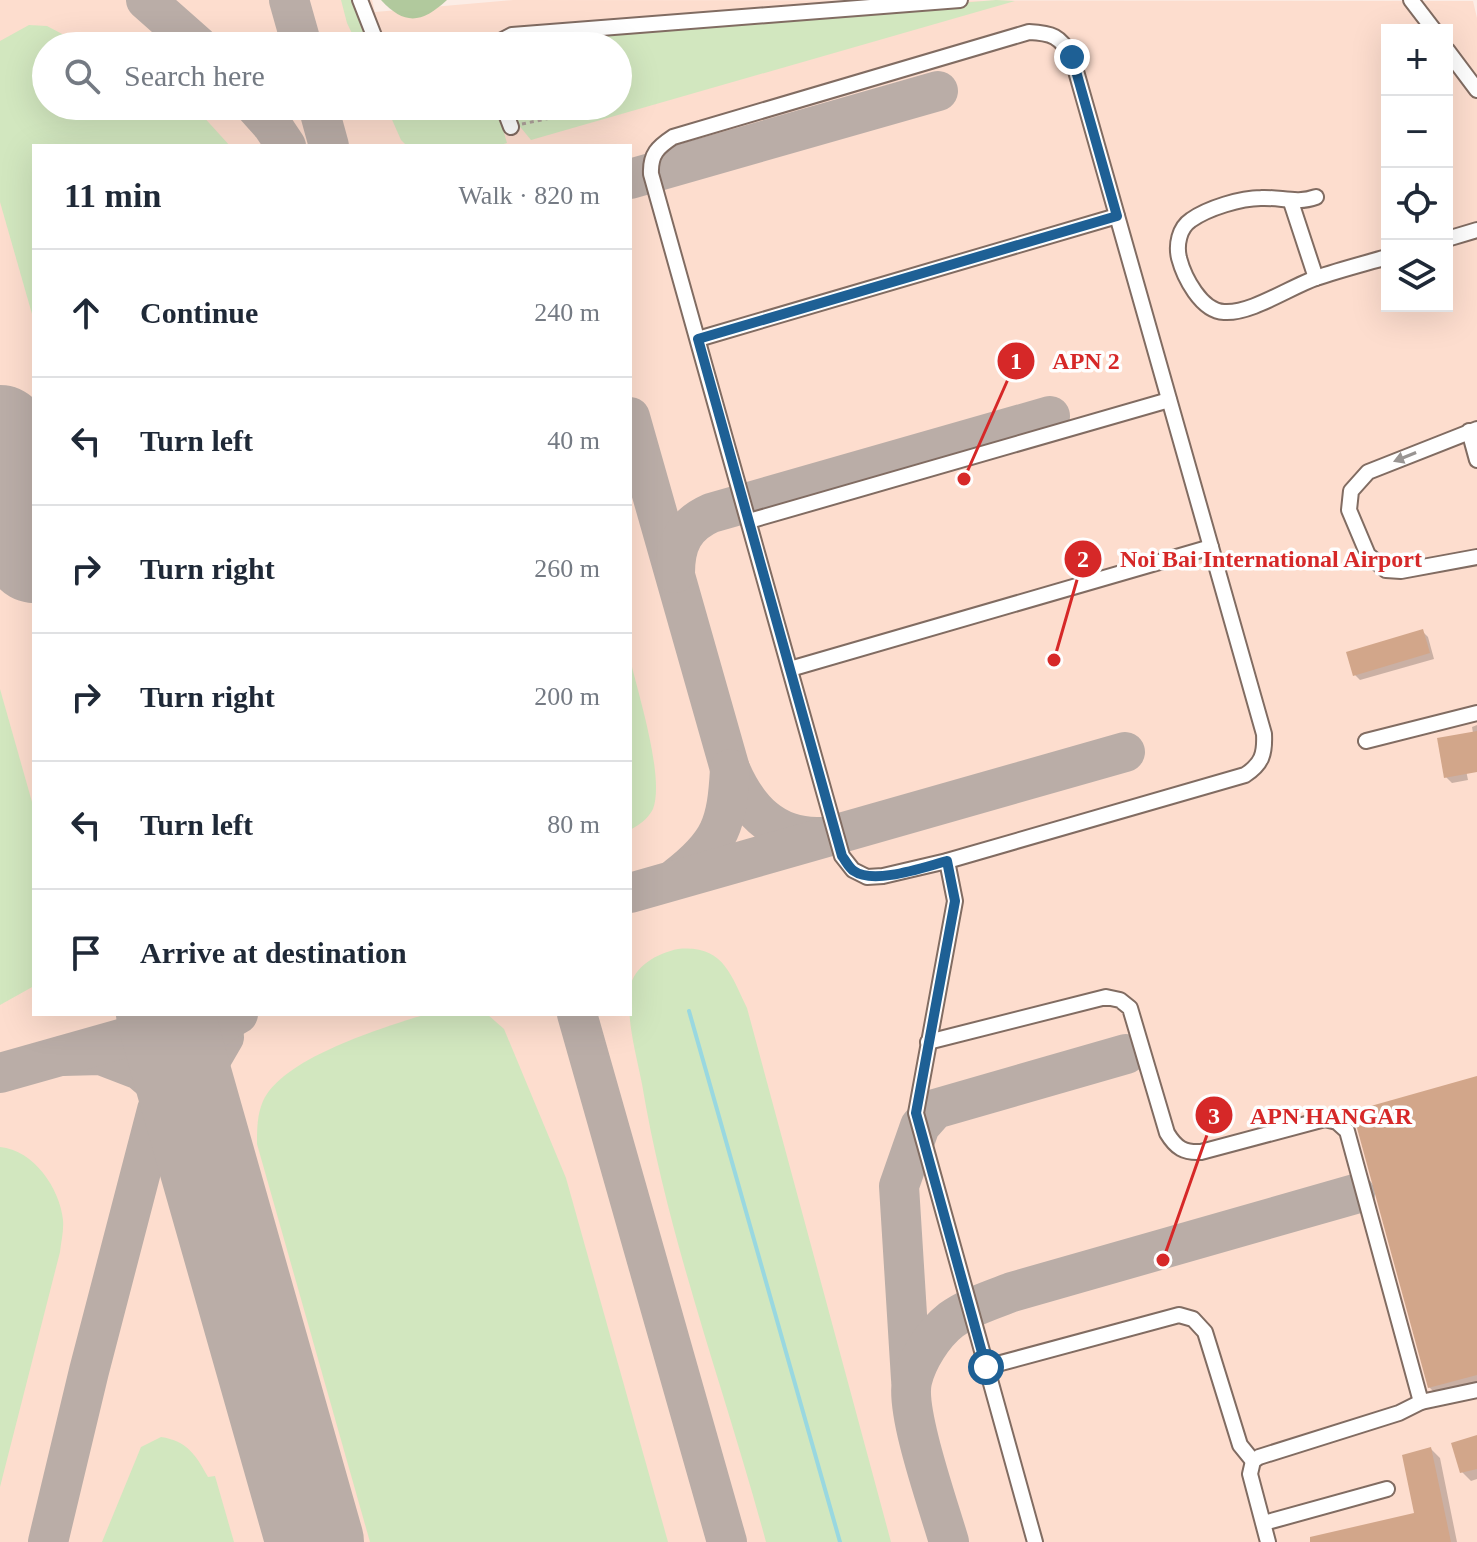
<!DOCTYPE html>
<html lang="en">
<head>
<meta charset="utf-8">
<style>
	:root { --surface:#fff; --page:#f2f2f3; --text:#1f2937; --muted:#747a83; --line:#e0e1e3 }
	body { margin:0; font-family:"Times New Roman",serif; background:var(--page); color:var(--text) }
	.controls { position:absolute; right:24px; top:24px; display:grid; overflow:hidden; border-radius:0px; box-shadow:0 8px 32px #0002 }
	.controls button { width:72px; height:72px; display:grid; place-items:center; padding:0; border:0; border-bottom:2px solid var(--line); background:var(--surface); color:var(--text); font:40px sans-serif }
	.stop { position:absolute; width:24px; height:24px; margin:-18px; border:6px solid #1e6095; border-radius:50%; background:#fff }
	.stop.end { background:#1e6095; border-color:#fff; box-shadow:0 2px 8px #0008 }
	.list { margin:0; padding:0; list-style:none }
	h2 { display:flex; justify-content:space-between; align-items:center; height:104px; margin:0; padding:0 32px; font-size:34px }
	h2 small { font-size:26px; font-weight:400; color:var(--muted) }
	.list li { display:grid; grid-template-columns:52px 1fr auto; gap:24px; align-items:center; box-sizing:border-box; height:128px; padding:0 32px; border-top:2px solid var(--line) }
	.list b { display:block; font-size:30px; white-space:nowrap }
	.list em { font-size:26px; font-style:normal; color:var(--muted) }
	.icon { flex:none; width:44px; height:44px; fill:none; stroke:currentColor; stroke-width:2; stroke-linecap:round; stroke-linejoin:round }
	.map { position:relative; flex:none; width:1477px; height:1542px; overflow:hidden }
	.search { position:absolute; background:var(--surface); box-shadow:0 8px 32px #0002; left:32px; top:32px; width:600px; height:88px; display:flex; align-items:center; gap:20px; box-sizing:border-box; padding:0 28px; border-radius:44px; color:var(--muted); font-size:30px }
	.panel { position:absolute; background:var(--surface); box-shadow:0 8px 32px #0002; left:32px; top:144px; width:600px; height:872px; border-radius:0px }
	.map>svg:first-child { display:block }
	.built { fill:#fdddce; fill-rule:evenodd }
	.green { fill:#d2e7bf }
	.forest { fill:#b1c99d }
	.shadow { fill:#0003 }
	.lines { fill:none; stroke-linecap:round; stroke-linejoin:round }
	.stream { stroke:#99d8e0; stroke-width:4 }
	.taxiway { stroke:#baada7; stroke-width:40 }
	.runway { stroke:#baada7; stroke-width:98 }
	.building { fill:#d2a68a }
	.minor-casing { stroke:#816c62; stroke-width:18 }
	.path { stroke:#afa29c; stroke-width:3; stroke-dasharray:4 4; stroke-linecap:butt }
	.minor { stroke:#fff; stroke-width:14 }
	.oneway { fill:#999593 }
	.route { stroke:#1e6095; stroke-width:10 }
	.leader { fill:none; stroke:#d62828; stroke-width:3 }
	.callout-dot { fill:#d62828; stroke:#fefefe; stroke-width:3 }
	.mark-label { font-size:24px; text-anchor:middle; font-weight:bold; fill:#fff }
	.callout-label { font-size:24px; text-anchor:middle; font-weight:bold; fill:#d62828; stroke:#fefefe; stroke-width:7; stroke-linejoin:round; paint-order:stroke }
</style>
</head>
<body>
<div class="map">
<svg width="1477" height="1542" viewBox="0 0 1477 1542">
	<rect width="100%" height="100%" fill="#fcede6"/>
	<path class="built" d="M0 0H372L375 12 513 0 1473 1 1477 18V222L1473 224 1477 238V1542H0ZM1387 30H1447V306H1387ZM46 46H618V106H46ZM34 146H630V1014H34Z"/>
	<g class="green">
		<path d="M341 0H353L364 35 372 46H358L347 23Z"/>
		<path d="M996 0 1015 1 531 140 512 117 551 106H618V46H565L560 36Z"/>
		<path d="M29 25 47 26 85 46H46V106H185L201 114 230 146H34V321L0 202V41Z"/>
		<path d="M386 106H496L507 143 497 146H407L401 140Z"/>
		<path d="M630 659C638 693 665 778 653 809 648 819 639 825 630 830Z"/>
		<path d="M0 689 34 809V986L0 1005Z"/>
		<path d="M678 949C723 945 730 973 747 1008L891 1542H766C725 1390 668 1240 642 1084 636 1053 626 1020 630 989 633 966 658 953 678 949Z"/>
		<path d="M427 1014H487L504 1029 566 1178 668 1542H370L257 1144C257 1129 257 1115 263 1101 282 1058 384 1027 427 1014Z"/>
		<path d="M0 1147C34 1150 60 1189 63 1220 64 1231 61 1242 60 1252L0 1487Z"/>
		<path d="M161 1437C187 1441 196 1455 208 1477L215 1476 234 1542H102L141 1447Z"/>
	</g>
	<path class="forest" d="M381 0H447C422 23 405 26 381 0Z"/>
	<g class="shadow">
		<path d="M1422 631 1428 637 1434 659 1360 680 1355 675Z"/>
		<path d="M1477 725V768L1466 770 1468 780 1452 783 1446 777 1473 733 1472 727Z"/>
		<path d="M1477 1079V1386L1438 1396 1429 1387Z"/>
		<path d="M1477 1437V1479L1471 1481 1462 1472Z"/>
		<path d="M1431 1449 1440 1458 1457 1542H1312L1417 1514Z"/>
	</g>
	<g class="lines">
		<path class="stream" d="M689 1011 840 1542"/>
		<g class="taxiway">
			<path d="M146 0 198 46"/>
			<path d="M289 0 302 46"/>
			<path d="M255 106 272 125 286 146"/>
			<path d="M318 106 329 146"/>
			<path d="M630 179 938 91"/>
			<path d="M630 417 730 769C747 809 774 839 821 837"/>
			<path d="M675 573C675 544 684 525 711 513L1050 416"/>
			<path d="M677 877C721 843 727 824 730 769"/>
			<path d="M630 893 1125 752"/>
			<path d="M577 1014 727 1542"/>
			<path d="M62 1056 101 1055 140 1070 194 1116 206 1068 224 1037"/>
			<path d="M0 1073 209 1014"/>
			<path d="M911 1379 899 1186 920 1126 935 1109 1126 1054"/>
			<path d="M48 1542 89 1371 157 1110C172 1071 201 1033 238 1014"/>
			<path d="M949 1542C939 1507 905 1412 912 1381 917 1360 933 1334 951 1320 969 1307 991 1300 1012 1292L1355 1194"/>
		</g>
		<g class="runway">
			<path d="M0 434 34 554"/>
			<path d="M165 1014 315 1542"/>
		</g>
	</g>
	<g class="building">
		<path d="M1423 629 1430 653 1353 676 1346 652Z"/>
		<path d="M1477 731V772L1444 778 1437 738Z"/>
		<path d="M1477 1076V1375L1428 1388 1357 1128 1346 1113Z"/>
		<path d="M1477 1435V1469L1460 1473 1451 1443Z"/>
		<path d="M1431 1447 1451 1542H1310V1537L1414 1513 1402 1455Z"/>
	</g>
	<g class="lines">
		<g class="minor-casing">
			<g id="minor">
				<path d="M360 0 378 46"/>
				<path d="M1411 0 1434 30"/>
				<path d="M1029 32C1052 33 1060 36 1072 57L1264 734C1265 754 1262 764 1245 775L947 861 883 876 867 877 853 870 842 856 651 174C650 154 658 147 673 137Z"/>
				<path d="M491 46 512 35 960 0"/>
				<path d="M1447 50 1477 90"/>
				<path d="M503 106 511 127"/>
				<path d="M1316 197C1297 204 1281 197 1261 198 1241 198 1208 208 1191 220 1179 228 1176 245 1179 258 1184 277 1201 311 1224 312 1251 314 1290 287 1316 278 1339 270 1363 264 1387 257"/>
				<path d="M1291 202 1316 278"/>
				<path d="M1447 239 1477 230"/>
				<path d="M698 339 1117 216"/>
				<path d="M1477 429 1368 472 1351 491 1349 510 1368 555 1386 570 1401 571 1477 557"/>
				<path d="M1469 431 1477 460"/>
				<path d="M749 521 1169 400"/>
				<path d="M790 669 1211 547"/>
				<path d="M1366 741 1477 713"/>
				<path d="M947 861 955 901 916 1113 1035 1542"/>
				<path d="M928 1042 1106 997 1120 1000 1130 1008 1167 1133C1176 1148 1184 1153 1201 1152L1325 1119 1337 1122 1347 1131 1421 1402"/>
				<path d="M986 1367 1179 1315 1193 1319 1205 1332 1240 1445 1253 1461"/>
				<path d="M1264 1523 1387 1489"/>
				<path d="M1268 1542 1250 1474 1253 1461 1259 1457 1399 1413 1421 1402 1477 1390"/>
			</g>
		</g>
		<path class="path" d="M522 124 551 118 566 106"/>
		<use href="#minor" class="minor"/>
	</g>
	<defs><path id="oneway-solid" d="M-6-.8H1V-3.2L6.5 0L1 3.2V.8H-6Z" transform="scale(2)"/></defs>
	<use class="oneway" href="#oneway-solid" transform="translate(1405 457) rotate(158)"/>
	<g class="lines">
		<path class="route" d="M986 1367 916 1113 955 901 947 861C924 867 874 885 854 871 849 868 846 861 842 856L698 339 1117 216 1072 57"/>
	</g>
	<path class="leader" d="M964 479L1016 361M1054 660L1083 559M1163 1260L1214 1115"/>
	<g class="callout-dot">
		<circle cx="964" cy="479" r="8"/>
		<circle cx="1054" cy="660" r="8"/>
		<circle cx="1163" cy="1260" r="8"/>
		<circle cx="1016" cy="361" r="20"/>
		<circle cx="1083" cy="559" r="20"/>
		<circle cx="1214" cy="1115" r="20"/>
	</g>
	<g class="mark-label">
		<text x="1016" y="369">1</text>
		<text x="1083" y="567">2</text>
		<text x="1214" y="1124">3</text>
	</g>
	<g class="callout-label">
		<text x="1086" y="369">APN 2</text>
		<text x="1271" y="567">Noi Bai International Airport</text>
		<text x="1331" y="1124">APN HANGAR</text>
	</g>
</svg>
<div class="controls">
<button>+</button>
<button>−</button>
<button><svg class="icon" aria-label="locate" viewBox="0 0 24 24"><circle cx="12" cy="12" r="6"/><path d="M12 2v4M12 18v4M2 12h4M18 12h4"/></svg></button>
<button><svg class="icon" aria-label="layers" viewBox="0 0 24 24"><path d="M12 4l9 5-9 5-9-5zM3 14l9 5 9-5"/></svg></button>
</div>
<div class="stop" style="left:986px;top:1367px"></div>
<div class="stop end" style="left:1072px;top:57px"></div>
<div class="search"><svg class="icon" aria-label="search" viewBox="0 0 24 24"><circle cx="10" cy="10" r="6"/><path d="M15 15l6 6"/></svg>Search here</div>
<section class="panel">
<h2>11 min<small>Walk · 820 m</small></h2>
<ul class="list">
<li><svg class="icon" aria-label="ahead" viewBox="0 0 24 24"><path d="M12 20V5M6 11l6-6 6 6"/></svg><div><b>Continue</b></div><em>240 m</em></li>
<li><svg class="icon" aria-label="left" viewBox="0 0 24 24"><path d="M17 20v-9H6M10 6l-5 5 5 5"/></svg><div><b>Turn left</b></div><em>40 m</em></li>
<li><svg class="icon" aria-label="right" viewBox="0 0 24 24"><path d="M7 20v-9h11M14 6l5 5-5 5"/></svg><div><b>Turn right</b></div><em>260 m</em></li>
<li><svg class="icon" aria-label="right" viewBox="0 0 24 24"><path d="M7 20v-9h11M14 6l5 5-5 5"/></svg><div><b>Turn right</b></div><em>200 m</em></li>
<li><svg class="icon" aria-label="left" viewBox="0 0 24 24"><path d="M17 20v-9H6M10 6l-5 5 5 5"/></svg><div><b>Turn left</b></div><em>80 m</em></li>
<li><svg class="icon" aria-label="arrive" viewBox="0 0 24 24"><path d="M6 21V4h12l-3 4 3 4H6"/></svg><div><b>Arrive at destination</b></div></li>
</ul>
</section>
</div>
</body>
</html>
